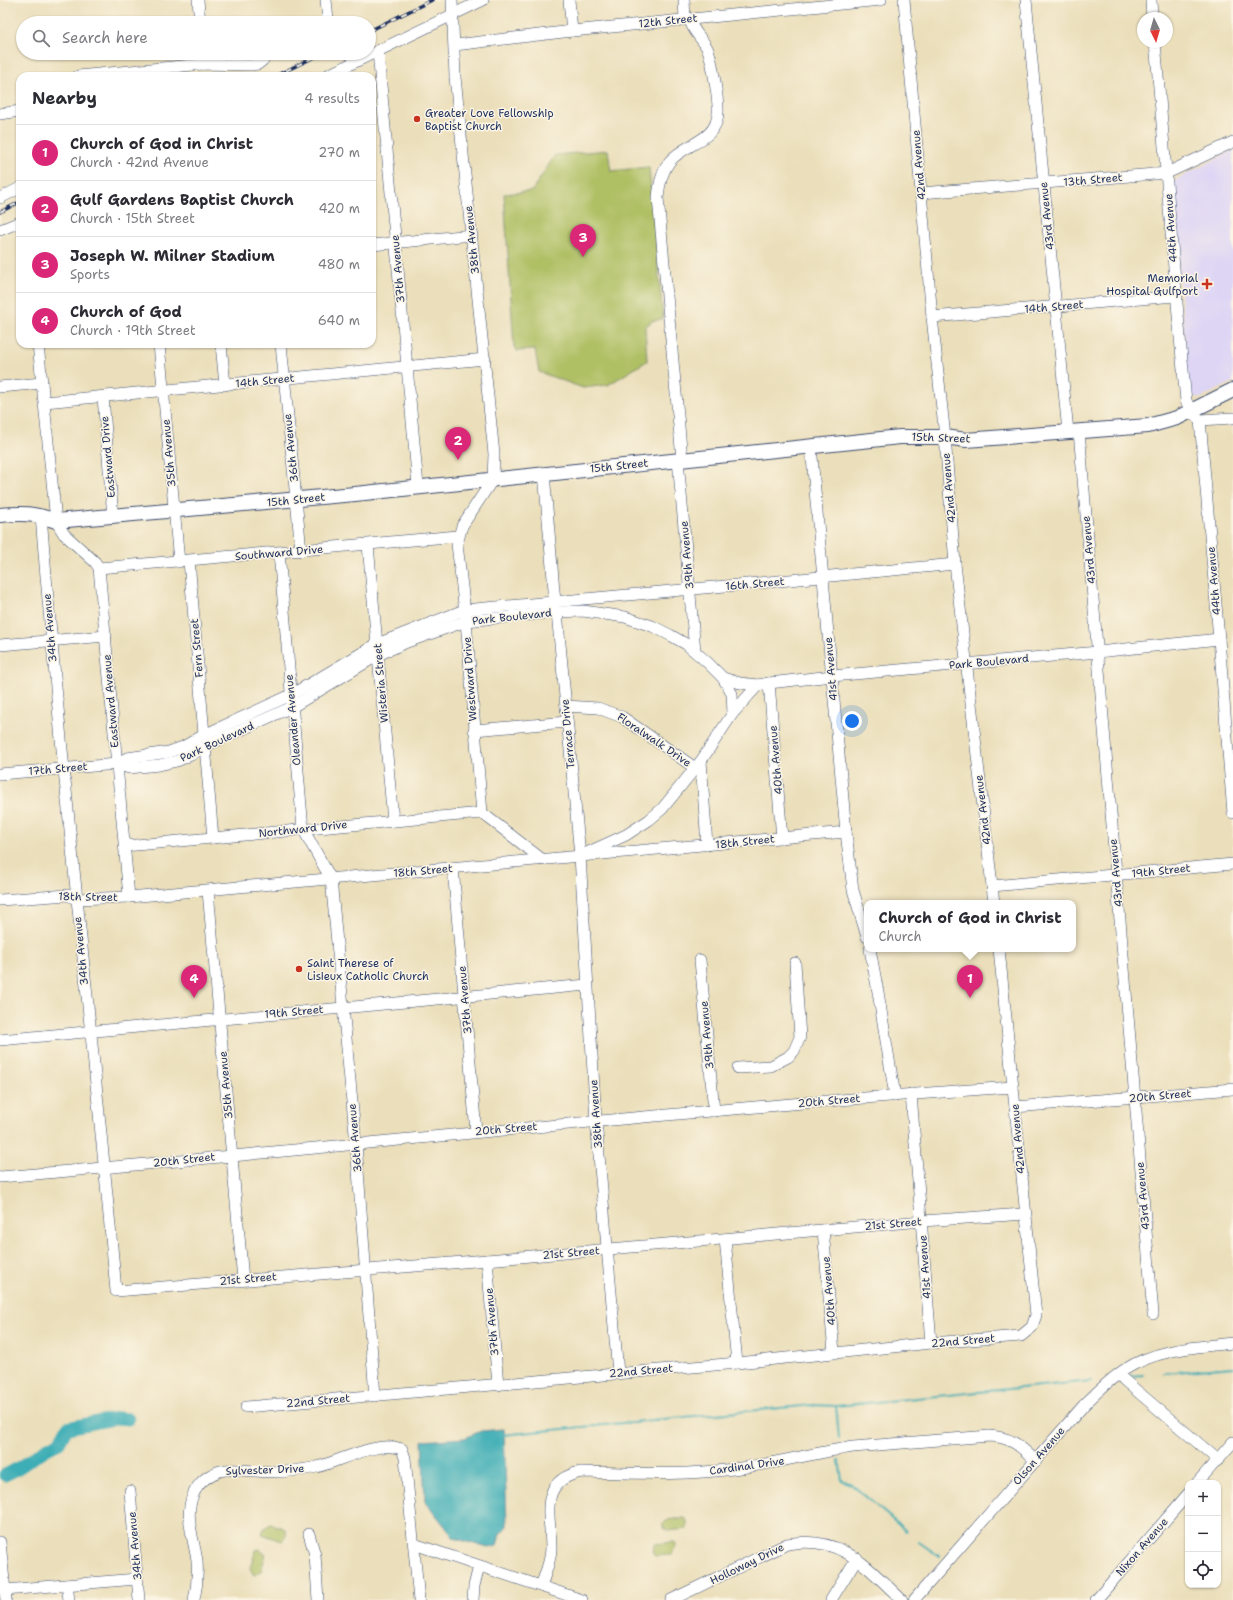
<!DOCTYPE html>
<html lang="en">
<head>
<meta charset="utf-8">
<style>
	:root { --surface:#fff; --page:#f7f7f7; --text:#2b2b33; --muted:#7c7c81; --line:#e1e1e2; --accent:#db2777 }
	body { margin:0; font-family:"Shantell Sans",sans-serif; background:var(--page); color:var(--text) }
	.controls { position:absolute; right:12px; bottom:12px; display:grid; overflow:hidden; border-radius:8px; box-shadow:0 1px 3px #0004 }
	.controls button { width:36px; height:36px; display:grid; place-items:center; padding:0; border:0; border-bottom:1px solid var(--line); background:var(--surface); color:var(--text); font:20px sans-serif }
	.compass { position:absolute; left:1137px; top:12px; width:36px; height:36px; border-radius:50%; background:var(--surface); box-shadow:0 1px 3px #0004; rotate:175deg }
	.you { position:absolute; left:852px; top:721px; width:14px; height:14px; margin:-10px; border:3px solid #fff; border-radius:50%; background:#1a73e8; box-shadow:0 0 0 6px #1a73e833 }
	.badge { display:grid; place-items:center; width:26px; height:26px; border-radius:50%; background:var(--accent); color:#fff; font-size:13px; font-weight:700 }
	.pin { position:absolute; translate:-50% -33px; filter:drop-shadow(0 1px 2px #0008) }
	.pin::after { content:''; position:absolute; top:21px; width:14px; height:12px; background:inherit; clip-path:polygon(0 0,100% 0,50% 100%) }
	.popup { position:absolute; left:864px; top:900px; width:212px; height:52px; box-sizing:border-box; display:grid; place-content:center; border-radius:8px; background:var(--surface); filter:drop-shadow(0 1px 3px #0005); font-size:13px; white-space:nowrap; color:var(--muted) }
	.popup b { font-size:15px; color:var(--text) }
	.popup::after { content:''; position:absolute; left:50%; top:100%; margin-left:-8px; border:8px solid transparent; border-top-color:var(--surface) }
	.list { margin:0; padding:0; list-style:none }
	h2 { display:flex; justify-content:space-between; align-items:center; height:52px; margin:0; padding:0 16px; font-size:17px }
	h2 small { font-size:13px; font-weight:400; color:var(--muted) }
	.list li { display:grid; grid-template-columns:26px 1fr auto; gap:12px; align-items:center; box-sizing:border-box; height:56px; padding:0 16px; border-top:1px solid var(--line) }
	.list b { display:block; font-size:15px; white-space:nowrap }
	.list p { margin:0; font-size:13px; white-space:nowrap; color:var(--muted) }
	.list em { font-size:13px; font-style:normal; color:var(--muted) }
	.icon { flex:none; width:22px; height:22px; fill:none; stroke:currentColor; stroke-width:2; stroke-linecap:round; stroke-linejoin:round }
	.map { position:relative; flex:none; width:1233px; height:1600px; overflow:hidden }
	.search { position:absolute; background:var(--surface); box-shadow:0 1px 3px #0004; left:16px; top:16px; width:360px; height:44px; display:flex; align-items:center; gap:10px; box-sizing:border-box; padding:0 14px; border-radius:22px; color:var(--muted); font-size:15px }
	.panel { position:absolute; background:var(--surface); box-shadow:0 1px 3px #0004; left:16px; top:72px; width:360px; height:276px; border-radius:12px }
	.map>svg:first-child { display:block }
	.built { fill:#ded5f5 }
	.green { fill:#afbf63; stroke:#657760 }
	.water { fill:#3cadb6; stroke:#2c6e8a }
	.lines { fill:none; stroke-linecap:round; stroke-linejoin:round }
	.stream { stroke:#3cadb6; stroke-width:2 }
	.river { stroke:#3cadb6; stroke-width:13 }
	.minor-casing { stroke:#3a496c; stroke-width:12 }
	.major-casing { stroke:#3a496c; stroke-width:16 }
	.minor { stroke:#fff; stroke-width:11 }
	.major { stroke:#fff; stroke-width:14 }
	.rail-casing { stroke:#1b2f5e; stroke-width:3.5 }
	.rail { stroke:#fcf5e5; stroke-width:2; stroke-dasharray:6; stroke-linecap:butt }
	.poi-dot { fill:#c8321e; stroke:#fcf5e5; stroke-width:1.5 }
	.labels { text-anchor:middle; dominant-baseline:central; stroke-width:3; stroke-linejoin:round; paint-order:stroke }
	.street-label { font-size:11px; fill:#1b2f5e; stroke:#fcf5e5 }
	.poi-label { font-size:11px; fill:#1b2f5e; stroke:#fcf5e5; text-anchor:start }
</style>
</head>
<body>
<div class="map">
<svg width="1233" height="1600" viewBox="0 0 1233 1600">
	<rect width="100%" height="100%" fill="#fcf5e5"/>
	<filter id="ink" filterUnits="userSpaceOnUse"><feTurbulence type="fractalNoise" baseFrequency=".025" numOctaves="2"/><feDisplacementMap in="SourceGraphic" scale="8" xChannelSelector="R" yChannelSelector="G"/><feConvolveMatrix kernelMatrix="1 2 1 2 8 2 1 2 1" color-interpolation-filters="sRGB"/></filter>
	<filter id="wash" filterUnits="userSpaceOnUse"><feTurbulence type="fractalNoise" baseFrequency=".012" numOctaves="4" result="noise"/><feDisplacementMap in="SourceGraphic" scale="16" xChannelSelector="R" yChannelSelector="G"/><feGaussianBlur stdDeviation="0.9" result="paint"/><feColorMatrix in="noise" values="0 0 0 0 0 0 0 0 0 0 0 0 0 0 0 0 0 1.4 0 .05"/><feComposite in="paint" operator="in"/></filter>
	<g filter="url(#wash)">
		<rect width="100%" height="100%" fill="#ebdfbb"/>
		<path class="built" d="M1233 150V382L1201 398H1197L1191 394 1189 389 1172 187 1177 179 1183 176Z"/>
		<g class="green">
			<path d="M608 150 611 171 649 167 663 319 652 321 645 327 647 361 608 385 583 388 539 372 535 350 517 351 514 347 504 194 532 191 555 155Z"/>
			<path d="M685 1518 687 1521V1529L668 1531 663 1528V1524L666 1520Z"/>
			<path d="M271 1524 286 1529C287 1534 286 1538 282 1541L262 1534 264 1528Z"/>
			<path d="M675 1542V1548L671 1555 655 1556 653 1553 654 1544Z"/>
			<path d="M259 1549 266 1554 261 1571 256 1575 253 1574 250 1568 256 1550Z"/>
		</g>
		<path class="water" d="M504 1429 507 1526 500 1534 497 1546 488 1548 454 1538 425 1501 422 1441 465 1438 481 1431Z"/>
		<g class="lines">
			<g class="stream">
				<path d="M1164 1373 1233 1367"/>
				<path d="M1132 1376 1143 1375"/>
				<path d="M836 1406 839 1438"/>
				<path d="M502 1435 684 1417 813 1405 836 1406 1091 1381"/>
				<path d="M839 1460 842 1480 851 1484 906 1531"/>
				<path d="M919 1542 940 1557"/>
			</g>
			<path class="river" d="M5 1475C25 1467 39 1450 59 1443L67 1428 118 1418 128 1419"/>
		</g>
	</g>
	<g filter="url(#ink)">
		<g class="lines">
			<g class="minor-casing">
				<g id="minor">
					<path d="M198 0 200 23"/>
					<path d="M326 0 328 20"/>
					<path d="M452 0 455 77 494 454 493 479 462 526 457 544 466 621 482 813 543 860"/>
					<path d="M569 0 572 31"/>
					<path d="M684 0 685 19"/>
					<path d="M904 0 932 317 945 437 955 564 994 903"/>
					<path d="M1026 0 1068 432"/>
					<path d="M1151 0 1152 18"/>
					<path d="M1155 42C1166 162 1174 281 1186 401L1192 412 1200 420 1233 418"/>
					<path d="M455 45 572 31 881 0"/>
					<path d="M378 52 418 486"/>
					<path d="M202 53 203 64"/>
					<path d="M78 76 203 64 251 65 258 64 263 60 266 53"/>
					<path d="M326 76 483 0"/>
					<path d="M0 114 20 111"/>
					<path d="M921 193 1167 173 1233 142"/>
					<path d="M0 198 20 188"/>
					<path d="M0 230 20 222"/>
					<path d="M372 245 472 235"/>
					<path d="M932 317 1175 296"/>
					<path d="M38 344 56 521 64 534 95 562 99 568 129 897"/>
					<path d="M159 344 179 562"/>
					<path d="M221 344 225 385"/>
					<path d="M281 344 301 551"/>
					<path d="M0 387 42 383"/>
					<path d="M103 397 113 517"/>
					<path d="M45 402 485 359"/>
					<path d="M1200 420 1219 639 1233 813"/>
					<path d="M1079 431 1153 1314"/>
					<path d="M811 446 846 832 853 890 867 937"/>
					<path d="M682 459 658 198C659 185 662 171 670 161 685 143 717 141 718 113 719 103 712 59 708 50 703 38 692 32 690 19"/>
					<path d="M678 460 695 651"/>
					<path d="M544 473 555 602"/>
					<path d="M41 515C61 774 93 1032 116 1291L487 1260 922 1221 1025 1214"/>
					<path d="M368 545 393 821"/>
					<path d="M279 553 303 829 331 879 356 1144 375 1396"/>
					<path d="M189 561 213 838"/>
					<path d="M99 568 458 536"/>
					<path d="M557 612 580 856 596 1121 618 1373"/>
					<path d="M0 645 106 636"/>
					<path d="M723 678 740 683 758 685"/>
					<path d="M769 683 782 838"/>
					<path d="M566 706 598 708 622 717 695 768"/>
					<path d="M733 713 758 685 769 683 832 676 1098 652 1219 639"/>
					<path d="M474 730 567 722"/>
					<path d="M701 761 707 845"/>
					<path d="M117 764 127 758 169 752 183 747 204 735 291 695 377 644 464 610 758 583 955 564"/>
					<path d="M0 774 117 764 129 768 159 765 177 761 191 755 205 746 292 707 378 655 407 642 466 621 557 612 583 611 625 617 652 626 670 635 686 644 707 662 723 678 732 694 733 713 701 761 662 809 649 820 626 835 580 856"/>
					<path d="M125 846 482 813"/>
					<path d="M453 868 476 1132"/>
					<path d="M992 886 1233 864"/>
					<path d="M208 891 243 1280"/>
					<path d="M0 900 68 895 76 899 129 897 846 832"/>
					<path d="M870 949 878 992 895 1096"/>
					<path d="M700 960 714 1111"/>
					<path d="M0 1040 587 985"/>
					<path d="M738 1068 771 1066 788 1057 794 1051 800 1037 795 963"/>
					<path d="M911 1094 931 1343"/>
					<path d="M1015 1107 1233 1089"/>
					<path d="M0 1177C338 1148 675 1110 1013 1087"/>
					<path d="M823 1230 834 1352"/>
					<path d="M725 1239 737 1363"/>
					<path d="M487 1260 498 1385"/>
					<path d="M1119 1374 1124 1380 1218 1460"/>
					<path d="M246 1407 737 1363 931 1343 1021 1336 1032 1327 1036 1315 999 949"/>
					<path d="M1197 1483 1233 1442"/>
					<path d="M130 1491 139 1600"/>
					<path d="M309 1534 315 1555 318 1600"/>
					<path d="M0 1542 6 1600"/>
					<path d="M414 1544 582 1600"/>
					<path d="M67 1585 69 1600"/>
					<path d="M541 1586C545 1574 551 1561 551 1548 551 1516 537 1481 581 1472 632 1473 683 1476 733 1469 774 1464 813 1453 853 1447L989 1436C1012 1437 1020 1446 1036 1461"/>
					<path d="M5 1590 137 1579"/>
					<path d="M194 1600C197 1587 198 1574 197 1561 194 1539 184 1516 193 1495 198 1483 208 1475 220 1471 232 1468 243 1471 256 1471 276 1473 298 1471 317 1467 341 1461 377 1440 402 1449L405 1458 419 1600"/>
					<path d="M473 1600 474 1586 479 1566"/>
					<path d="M671 1600 787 1544C841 1534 867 1567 902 1600"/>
					<path d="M831 1600 857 1558"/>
					<path d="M914 1600 1084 1405C1097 1392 1109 1380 1124 1370 1156 1349 1196 1347 1233 1343"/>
					<path d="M1096 1600 1188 1494"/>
				</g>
			</g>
			<g class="major-casing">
				<path id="major" d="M0 515C22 513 34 513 56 521L355 494 900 437H945L966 440 1148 426 1177 418 1233 390"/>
			</g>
			<use href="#minor" class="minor"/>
			<use href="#major" class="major"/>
			<g class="rail-casing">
				<g id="rail">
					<path d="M369 31 432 0"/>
					<path d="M275 76 323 53"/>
					<path d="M0 212 20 202"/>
				</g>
			</g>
			<use href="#rail" class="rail"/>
		</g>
	</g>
	<g class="poi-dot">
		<circle cx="417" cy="119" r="4"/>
		<path d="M1205 278h4v4h4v4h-4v4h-4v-4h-4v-4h4z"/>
		<circle cx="299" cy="969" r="4"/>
	</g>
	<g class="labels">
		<g class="street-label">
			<text transform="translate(668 21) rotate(-6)">12th Street</text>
			<text transform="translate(919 165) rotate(-95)">42nd Avenue</text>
			<text transform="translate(1093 180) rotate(-5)">13th Street</text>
			<text transform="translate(1047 216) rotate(-96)">43rd Avenue</text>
			<text transform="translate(1171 228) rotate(-94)">44th Avenue</text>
			<text transform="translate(472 240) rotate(-96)">38th Avenue</text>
			<text transform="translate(398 269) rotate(-95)">37th Avenue</text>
			<text transform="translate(1054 307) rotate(-5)">14th Street</text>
			<text transform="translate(265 381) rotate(-6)">14th Street</text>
			<text transform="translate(941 438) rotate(2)">15th Street</text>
			<text transform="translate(291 448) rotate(-96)">36th Avenue</text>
			<text transform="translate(169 453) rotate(-95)">35th Avenue</text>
			<text transform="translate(108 457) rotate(-95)">Eastward Drive</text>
			<text transform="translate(619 466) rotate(-6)">15th Street</text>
			<text transform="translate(949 488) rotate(-95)">42nd Avenue</text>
			<text transform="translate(296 500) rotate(-6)">15th Street</text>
			<text transform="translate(1089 550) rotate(-95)">43rd Avenue</text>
			<text transform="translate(279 553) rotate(-5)">Southward Drive</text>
			<text transform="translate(687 555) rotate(-95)">39th Avenue</text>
			<text transform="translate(1214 581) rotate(-95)">44th Avenue</text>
			<text transform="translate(755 584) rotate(-5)">16th Street</text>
			<text transform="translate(512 617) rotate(-6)">Park Boulevard</text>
			<text transform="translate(50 628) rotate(-95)">34th Avenue</text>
			<text transform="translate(197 648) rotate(-95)">Fern Street</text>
			<text transform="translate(989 662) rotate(-5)">Park Boulevard</text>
			<text transform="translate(831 669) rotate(-95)">41st Avenue</text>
			<text transform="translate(470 679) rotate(-94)">Westward Drive</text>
			<text transform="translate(381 683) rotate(-95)">Wisteria Street</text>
			<text transform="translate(111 701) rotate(-95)">Eastward Avenue</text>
			<text transform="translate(293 720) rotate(-95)">Oleander Avenue</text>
			<text transform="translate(568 734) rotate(-95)">Terrace Drive</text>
			<text transform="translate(654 740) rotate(34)">Floralwalk Drive</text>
			<text transform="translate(217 742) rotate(-25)">Park Boulevard</text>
			<text transform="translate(776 760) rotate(-95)">40th Avenue</text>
			<text transform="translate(58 769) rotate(-5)">17th Street</text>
			<text transform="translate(983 810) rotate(-97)">42nd Avenue</text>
			<text transform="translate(303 829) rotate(-6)">Northward Drive</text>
			<text transform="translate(745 842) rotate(-6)">18th Street</text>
			<text transform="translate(423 871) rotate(-5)">18th Street</text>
			<text transform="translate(1161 871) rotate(-6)">19th Street</text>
			<text transform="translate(1116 873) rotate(-95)">43rd Avenue</text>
			<text transform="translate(88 897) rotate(1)">18th Street</text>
			<text transform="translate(81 951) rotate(-96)">34th Avenue</text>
			<text transform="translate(465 1000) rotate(-95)">37th Avenue</text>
			<text transform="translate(294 1012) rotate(-5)">19th Street</text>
			<text transform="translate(707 1035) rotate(-95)">39th Avenue</text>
			<text transform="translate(226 1085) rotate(-95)">35th Avenue</text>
			<text transform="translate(1160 1096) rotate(-5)">20th Street</text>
			<text transform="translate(829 1101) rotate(-5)">20th Street</text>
			<text transform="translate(596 1114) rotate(-94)">38th Avenue</text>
			<text transform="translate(506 1129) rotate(-5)">20th Street</text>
			<text transform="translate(355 1138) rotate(-95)">36th Avenue</text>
			<text transform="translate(1018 1139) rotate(-95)">42nd Avenue</text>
			<text transform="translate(184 1160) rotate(-6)">20th Street</text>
			<text transform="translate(1143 1196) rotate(-95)">43rd Avenue</text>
			<text transform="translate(893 1224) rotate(-5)">21st Street</text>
			<text transform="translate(571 1253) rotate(-5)">21st Street</text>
			<text transform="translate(925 1267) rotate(-94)">41st Avenue</text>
			<text transform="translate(248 1279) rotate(-5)">21st Street</text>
			<text transform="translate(829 1291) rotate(-95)">40th Avenue</text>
			<text transform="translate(492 1322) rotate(-95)">37th Avenue</text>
			<text transform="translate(963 1341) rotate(-5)">22nd Street</text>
			<text transform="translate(641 1371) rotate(-5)">22nd Street</text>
			<text transform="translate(318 1401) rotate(-5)">22nd Street</text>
			<text transform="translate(1039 1456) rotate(-49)">Olson Avenue</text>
			<text transform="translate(747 1466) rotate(-8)">Cardinal Drive</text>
			<text transform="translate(265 1470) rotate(-2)">Sylvester Drive</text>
			<text transform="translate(135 1546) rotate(-95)">34th Avenue</text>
			<text transform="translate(1142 1547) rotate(-49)">Nixon Avenue</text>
			<text transform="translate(747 1564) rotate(-26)">Holloway Drive</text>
		</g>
		<g class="poi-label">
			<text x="425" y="113">Greater Love Fellowship<tspan x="425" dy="13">Baptist Church</tspan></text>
			<text x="1198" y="278" text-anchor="end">Memorial<tspan x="1198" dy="13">Hospital Gulfport</tspan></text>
			<text x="307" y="963">Saint Therese of<tspan x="307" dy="13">Lisieux Catholic Church</tspan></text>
		</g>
	</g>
</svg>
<div class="controls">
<button>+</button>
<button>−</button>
<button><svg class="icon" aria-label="locate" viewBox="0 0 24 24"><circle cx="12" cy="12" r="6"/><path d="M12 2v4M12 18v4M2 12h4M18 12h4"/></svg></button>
</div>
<svg class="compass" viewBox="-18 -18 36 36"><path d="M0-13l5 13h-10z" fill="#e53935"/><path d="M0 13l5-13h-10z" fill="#7c7c81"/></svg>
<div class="you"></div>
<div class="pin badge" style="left:970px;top:998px">1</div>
<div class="popup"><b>Church of God in Christ</b>Church</div>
<div class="pin badge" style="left:458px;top:460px">2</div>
<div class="pin badge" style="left:583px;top:257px">3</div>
<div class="pin badge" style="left:194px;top:998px">4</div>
<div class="search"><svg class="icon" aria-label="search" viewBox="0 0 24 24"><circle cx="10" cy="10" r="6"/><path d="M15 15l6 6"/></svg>Search here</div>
<section class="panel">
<h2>Nearby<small>4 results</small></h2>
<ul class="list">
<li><span class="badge">1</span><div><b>Church of God in Christ</b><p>Church · 42nd Avenue</p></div><em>270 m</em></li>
<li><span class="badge">2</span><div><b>Gulf Gardens Baptist Church</b><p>Church · 15th Street</p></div><em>420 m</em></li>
<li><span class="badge">3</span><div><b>Joseph W. Milner Stadium</b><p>Sports</p></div><em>480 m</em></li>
<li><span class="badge">4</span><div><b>Church of God</b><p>Church · 19th Street</p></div><em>640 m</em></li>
</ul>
</section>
</div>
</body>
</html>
